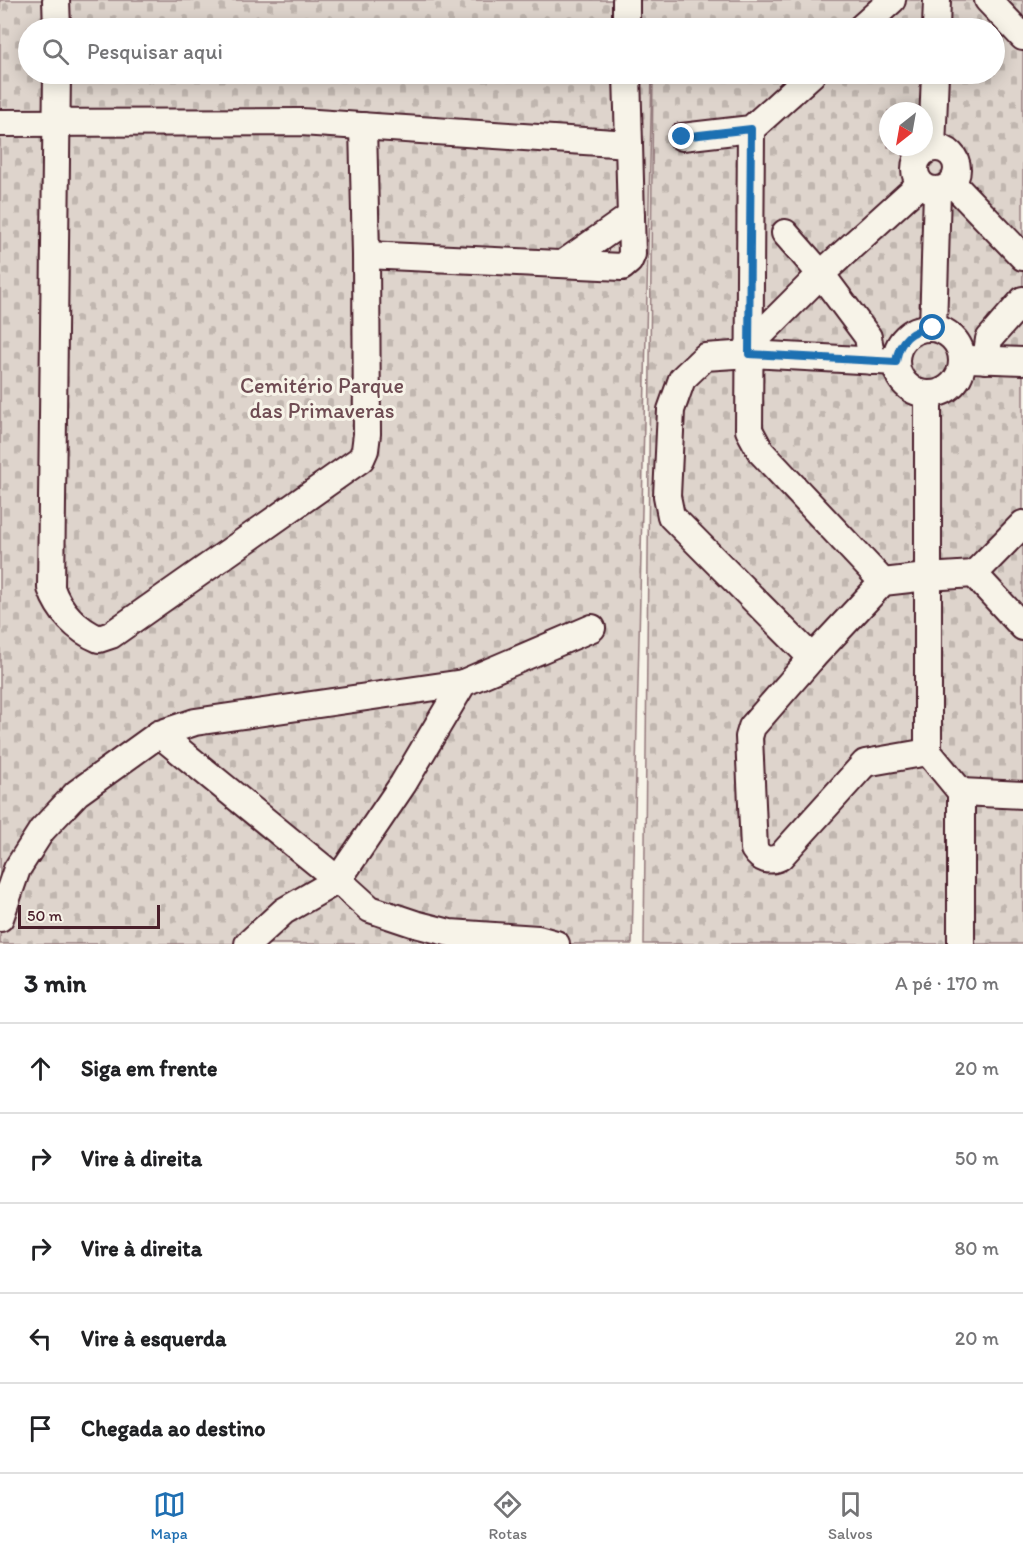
<!DOCTYPE html>
<html lang="pt">
<head>
<meta charset="utf-8">
<style>
	:root { --surface:#fff; --page:#f6f6f6; --text:#202124; --muted:#757577; --line:#e0e0e0; --accent:#1f6fb2 }
	body { margin:0; font-family:Itim,sans-serif; background:var(--page); color:var(--text) }
	.compass { position:absolute; left:879px; top:102px; width:54px; height:54px; border-radius:50%; background:var(--surface); box-shadow:0 3px 15px #0003; rotate:211deg }
	.scale { position:absolute; left:18px; bottom:15px; width:142px; box-sizing:border-box; padding-left:6px; border:3px solid #4a1f2b; border-top:0; font-size:16px; line-height:21px; white-space:nowrap; color:#4a1f2b; -webkit-text-stroke:4px #f7f3e8; paint-order:stroke }
	.stop { position:absolute; width:18px; height:18px; margin:-14px; border:4px solid #1f6fb2; border-radius:50%; background:#fff }
	.stop.end { background:#1f6fb2; border-color:#fff; box-shadow:0 2px 6px #0008 }
	.list { margin:0; padding:0; list-style:none }
	h2 { display:flex; justify-content:space-between; align-items:center; height:78px; margin:0; padding:0 24px; font-size:26px }
	h2 small { font-size:20px; font-weight:400; color:var(--muted) }
	.list li { display:grid; grid-template-columns:39px 1fr auto; gap:18px; align-items:center; box-sizing:border-box; height:90px; padding:0 24px; border-top:2px solid var(--line) }
	.list b { display:block; font-size:22px; white-space:nowrap }
	.list em { font-size:20px; font-style:normal; color:var(--muted) }
	.icon { flex:none; width:33px; height:33px; fill:none; stroke:currentColor; stroke-width:2; stroke-linecap:round; stroke-linejoin:round }
	.map { position:relative; flex:none; width:1023px; height:944px; overflow:hidden }
	.search { position:absolute; background:var(--surface); box-shadow:0 3px 15px #0003; left:18px; right:18px; top:18px; height:66px; display:flex; align-items:center; gap:15px; box-sizing:border-box; padding:0 21px; border-radius:33px; color:var(--muted); font-size:22px }
	.sheet { height:528px; background:var(--surface) }
	nav { display:flex; justify-content:space-around; align-items:center; box-sizing:border-box; height:84px; border-top:2px solid var(--line); background:var(--surface); font-size:16px; color:var(--muted) }
	nav a { display:grid; justify-items:center; gap:3px }
	nav .on { color:var(--accent) }
	.map>svg:first-child { display:block }
	.cemetery { fill:url(#cemetery-stones); stroke:#947a7c; stroke-width:1.5; fill-rule:evenodd }
	.lines { fill:none; stroke-linecap:round; stroke-linejoin:round }
	.minor-casing { stroke:#4a1f2b; stroke-width:30 }
	.minor { stroke:#f7f3e8; stroke-width:26 }
	.route { stroke:#1f6fb2; stroke-width:8 }
	.labels { text-anchor:middle; dominant-baseline:central; stroke-width:6; stroke-linejoin:round; paint-order:stroke }
	.park-label { font-size:22px; fill:#6f4c53; stroke:#f7f3e8 }
</style>
</head>
<body>
<div class="map">
<svg width="1023" height="944" viewBox="0 0 1023 944">
	<defs>
		<pattern id="cemetery-stones" width="16" height="16" patternUnits="userSpaceOnUse" patternTransform="scale(1.5)"><rect width="16" height="16" fill="#ded4cc"/><path d="M2 7V4a2 2 0 0 1 4 0v3zM10 15v-3a2 2 0 0 1 4 0v3z" fill="#c0b6af"/></pattern>
	</defs>
	<rect width="100%" height="100%" fill="#f7f3e8"/>
	<filter id="ink" filterUnits="userSpaceOnUse"><feTurbulence type="fractalNoise" baseFrequency=".0167" numOctaves="2"/><feDisplacementMap in="SourceGraphic" scale="12" xChannelSelector="R" yChannelSelector="G"/><feConvolveMatrix kernelMatrix="1 2 1 2 8 2 1 2 1" color-interpolation-filters="sRGB"/></filter>
	<g filter="url(#ink)">
		<path class="cemetery" d="M0 0H1023V944H644L653 74H994V28H654L653 26V28H28V74H652L632 944H0ZM888 111H924V147H888Z"/>
		<g class="lines">
			<g class="minor-casing">
				<g id="minor">
					<path d="M56 0 57 28"/>
					<path d="M626 0V28"/>
					<path d="M988 0 1023 37"/>
					<path d="M861 28 892 0"/>
					<path d="M936 28 937 0"/>
					<path d="M57 74 51 588C59 611 77 630 99 639L111 635 361 459 365 450 367 434 366 255 363 126"/>
					<path d="M627 74 629 144"/>
					<path d="M0 123 301 122 629 144 632 254 629 261 622 267 366 255"/>
					<path d="M751 129 749 430 761 452 883 582"/>
					<path d="M682 137 751 129 812 74"/>
					<circle cx="936" cy="169" r="21"/>
					<path d="M932 148 935 74"/>
					<path d="M953 184 1023 257"/>
					<path d="M785 233 821 274 868 337 872 361"/>
					<path d="M564 263 631 216"/>
					<path d="M933 328 937 191"/>
					<circle cx="929" cy="361" r="33"/>
					<path d="M748 347 821 274 920 184"/>
					<path d="M969 359 1023 361"/>
					<path d="M986 360 989 339 1023 300"/>
					<path d="M928 394V752L961 792V944"/>
					<path d="M974 574 1023 524"/>
					<path d="M812 658 671 516 667 496 671 410 682 379 705 357 749 354 896 362"/>
					<path d="M159 734 338 880 284 911 248 944"/>
					<path d="M928 752 865 763 780 857C769 862 761 860 754 849L749 737 752 727 812 658 883 582 927 577 974 574 1023 627"/>
					<path d="M961 792 1023 795"/>
					<path d="M0 918 17 869 42 830 77 793 159 734 195 722 463 683"/>
					<path d="M556 944 538 939 450 933 415 924 370 909 338 880 403 784 463 683 592 628"/>
				</g>
			</g>
			<use href="#minor" class="minor"/>
		</g>
	</g>
	<g class="lines" filter="url(#ink)">
		<path class="route" d="M682 137 751 129 749 354 896 362C899 340 911 329 933 328"/>
	</g>
	<g class="labels">
		<g class="park-label">
			<text x="322" y="385">Cemitério Parque<tspan x="322" dy="25">das Primaveras</tspan></text>
		</g>
	</g>
</svg>
<svg class="compass" viewBox="-18 -18 36 36"><path d="M0-13l5 13h-10z" fill="#e53935"/><path d="M0 13l5-13h-10z" fill="#757577"/></svg>
<div class="scale">50 m</div>
<div class="stop" style="left:933px;top:328px"></div>
<div class="stop end" style="left:682px;top:137px"></div>
<div class="search"><svg class="icon" aria-label="search" viewBox="0 0 24 24"><circle cx="10" cy="10" r="6"/><path d="M15 15l6 6"/></svg>Pesquisar aqui</div>
</div>
<section class="sheet">
<h2>3 min<small>A pé · 170 m</small></h2>
<ul class="list">
<li><svg class="icon" aria-label="ahead" viewBox="0 0 24 24"><path d="M12 20V5M6 11l6-6 6 6"/></svg><div><b>Siga em frente</b></div><em>20 m</em></li>
<li><svg class="icon" aria-label="right" viewBox="0 0 24 24"><path d="M7 20v-9h11M14 6l5 5-5 5"/></svg><div><b>Vire à direita</b></div><em>50 m</em></li>
<li><svg class="icon" aria-label="right" viewBox="0 0 24 24"><path d="M7 20v-9h11M14 6l5 5-5 5"/></svg><div><b>Vire à direita</b></div><em>80 m</em></li>
<li><svg class="icon" aria-label="left" viewBox="0 0 24 24"><path d="M17 20v-9H6M10 6l-5 5 5 5"/></svg><div><b>Vire à esquerda</b></div><em>20 m</em></li>
<li><svg class="icon" aria-label="arrive" viewBox="0 0 24 24"><path d="M6 21V4h12l-3 4 3 4H6"/></svg><div><b>Chegada ao destino</b></div></li>
</ul>
</section>
<nav>
<a class="on"><svg class="icon" aria-label="map" viewBox="0 0 24 24"><path d="M3 6l6-2 6 2 6-2v14l-6 2-6-2-6 2zM9 4v14M15 6v14"/></svg>Mapa</a>
<a><svg class="icon" aria-label="directions" viewBox="0 0 24 24"><path d="M12 3l9 9-9 9-9-9zM9 14v-3h6M13 9l2 2-2 2"/></svg>Rotas</a>
<a><svg class="icon" aria-label="saved" viewBox="0 0 24 24"><path d="M7 4h10v16l-5-4-5 4z"/></svg>Salvos</a>
</nav>
</body>
</html>
